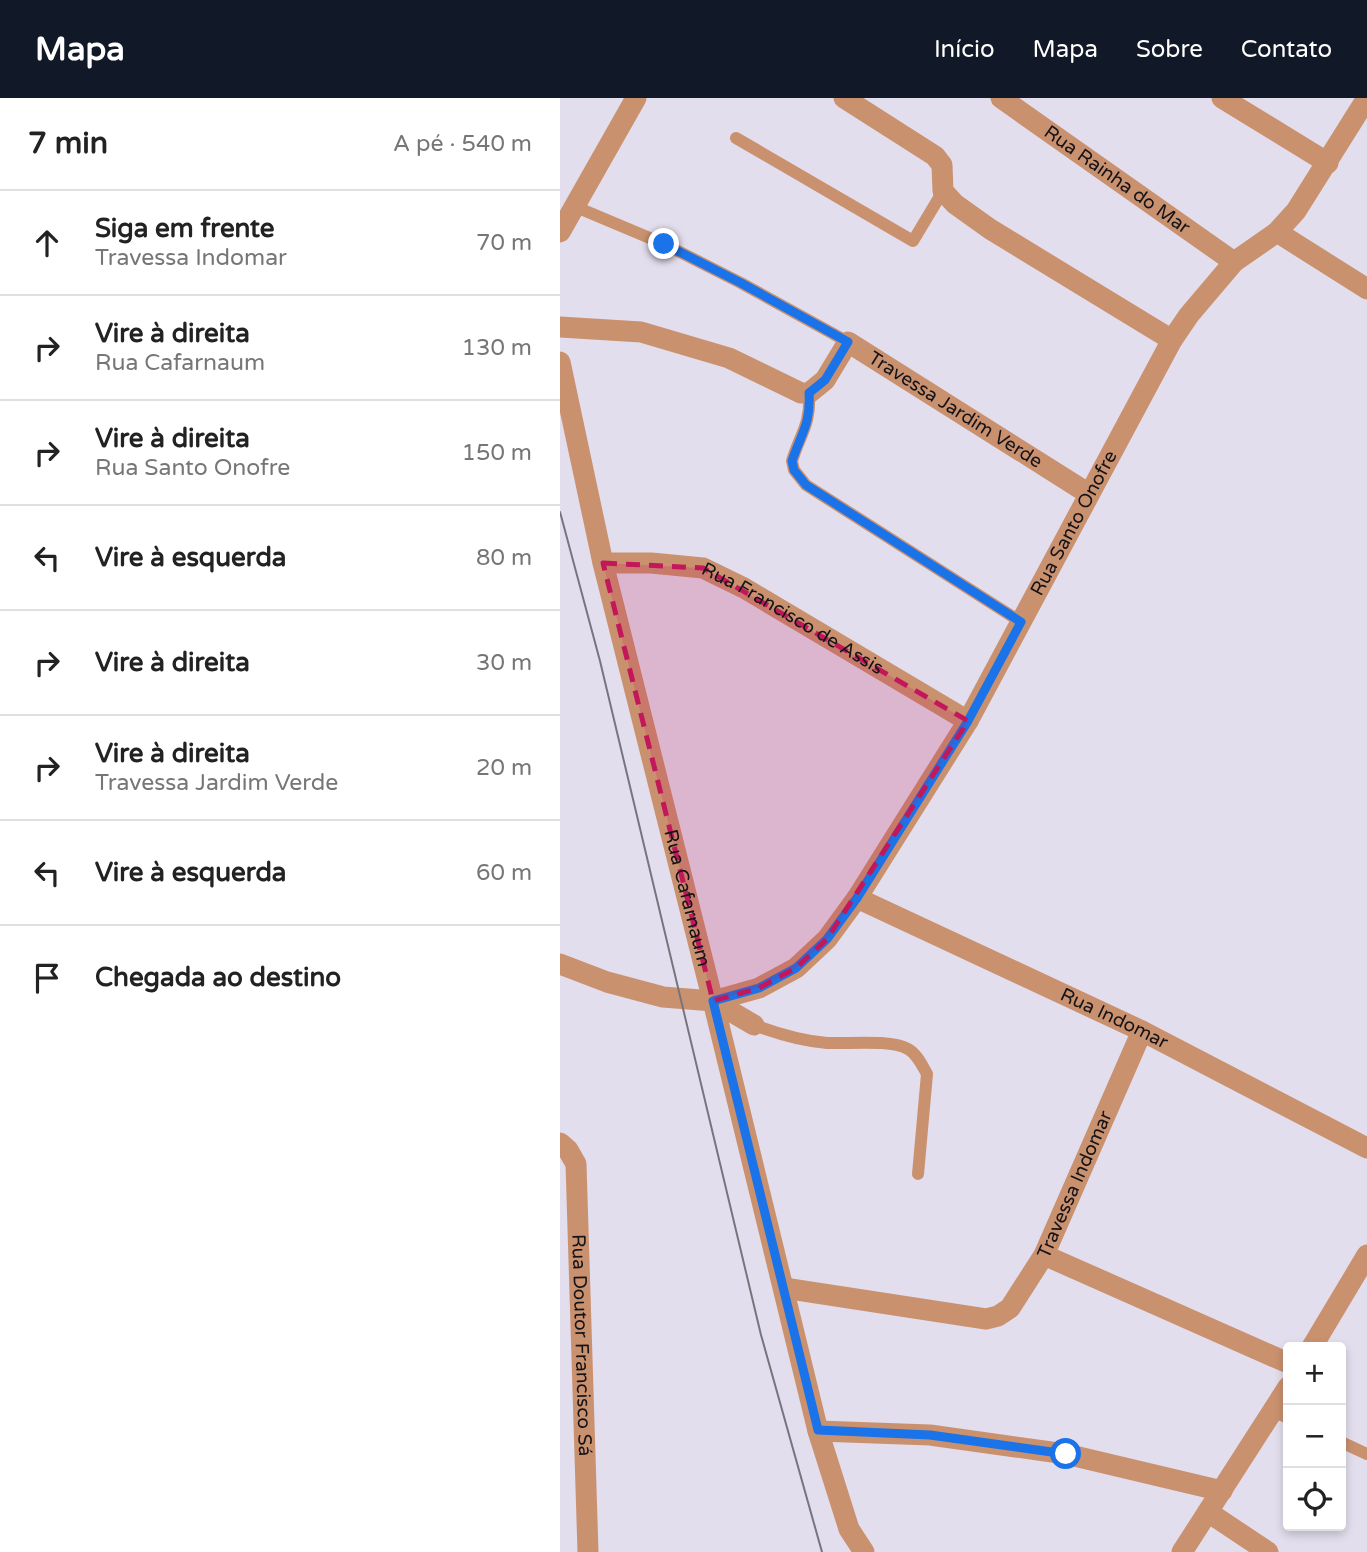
<!DOCTYPE html>
<html lang="pt">
<head>
<meta charset="utf-8">
<style>
	:root { --surface:#fff; --page:#f2f2f2; --text:#222; --muted:#767676; --line:#e0e0e0; --accent:#111827 }
	body { margin:0; font-family:"Varela Round",sans-serif; background:var(--page); color:var(--text) }
	.controls { position:absolute; right:21px; bottom:21px; display:grid; overflow:hidden; border-radius:7px; box-shadow:0 4px 10px #0003 }
	.controls button { width:63px; height:63px; display:grid; place-items:center; padding:0; border:0; border-bottom:2px solid var(--line); background:var(--surface); color:var(--text); font:35px sans-serif }
	.stop { position:absolute; width:21px; height:21px; margin:-16px; border:5px solid #1a73e8; border-radius:50%; background:#fff }
	.stop.end { background:#1a73e8; border-color:#fff; box-shadow:0 2px 7px #0008 }
	.list { margin:0; padding:0; list-style:none }
	h2 { display:flex; justify-content:space-between; align-items:center; height:91px; margin:0; padding:0 28px; font-size:30px }
	h2 small { font-size:23px; font-weight:400; color:var(--muted) }
	.list li { display:grid; grid-template-columns:46px 1fr auto; gap:21px; align-items:center; box-sizing:border-box; height:105px; padding:0 28px; border-top:2px solid var(--line) }
	.list b { display:block; font-size:26px; white-space:nowrap }
	.list p { margin:0; font-size:23px; white-space:nowrap; color:var(--muted) }
	.list em { font-size:23px; font-style:normal; color:var(--muted) }
	.icon { flex:none; width:38px; height:38px; fill:none; stroke:currentColor; stroke-width:2; stroke-linecap:round; stroke-linejoin:round }
	.map { position:relative; flex:none; width:807px; height:1454px; overflow:hidden }
	header { display:flex; align-items:center; gap:42px; box-sizing:border-box; height:98px; padding:0 35px; background:var(--accent); color:#fff }
	header strong { font-size:33px }
	nav { display:flex; gap:38px; margin-inline-start:auto; font-size:24px }
	main { display:flex }
	aside { flex:1; background:var(--surface) }
	.map>svg:first-child { display:block }
	.lines { fill:none; stroke-linecap:round; stroke-linejoin:round }
	.service { stroke:#ca916f; stroke-width:12 }
	.minor { stroke:#ca916f; stroke-width:21 }
	.tram { stroke:#77747e; stroke-width:2 }
	.route { stroke:#1a73e8; stroke-width:9 }
	.marked { fill:#c2185b; fill-opacity:0.2; stroke:#c2185b; stroke-width:5; stroke-dasharray:14 9; stroke-linejoin:round }
	.labels { text-anchor:middle; dominant-baseline:central; stroke-width:5; stroke-linejoin:round; paint-order:stroke }
	.street-label { font-size:19px; fill:#141318; stroke:#e3deed }
</style>
</head>
<body>
<header>
<strong>Mapa</strong>
<nav><a>Início</a><a>Mapa</a><a>Sobre</a><a>Contato</a></nav>
</header>
<main>
<aside>
<h2>7 min<small>A pé · 540 m</small></h2>
<ul class="list">
<li><svg class="icon" aria-label="ahead" viewBox="0 0 24 24"><path d="M12 20V5M6 11l6-6 6 6"/></svg><div><b>Siga em frente</b><p>Travessa Indomar</p></div><em>70 m</em></li>
<li><svg class="icon" aria-label="right" viewBox="0 0 24 24"><path d="M7 20v-9h11M14 6l5 5-5 5"/></svg><div><b>Vire à direita</b><p>Rua Cafarnaum</p></div><em>130 m</em></li>
<li><svg class="icon" aria-label="right" viewBox="0 0 24 24"><path d="M7 20v-9h11M14 6l5 5-5 5"/></svg><div><b>Vire à direita</b><p>Rua Santo Onofre</p></div><em>150 m</em></li>
<li><svg class="icon" aria-label="left" viewBox="0 0 24 24"><path d="M17 20v-9H6M10 6l-5 5 5 5"/></svg><div><b>Vire à esquerda</b></div><em>80 m</em></li>
<li><svg class="icon" aria-label="right" viewBox="0 0 24 24"><path d="M7 20v-9h11M14 6l5 5-5 5"/></svg><div><b>Vire à direita</b></div><em>30 m</em></li>
<li><svg class="icon" aria-label="right" viewBox="0 0 24 24"><path d="M7 20v-9h11M14 6l5 5-5 5"/></svg><div><b>Vire à direita</b><p>Travessa Jardim Verde</p></div><em>20 m</em></li>
<li><svg class="icon" aria-label="left" viewBox="0 0 24 24"><path d="M17 20v-9H6M10 6l-5 5 5 5"/></svg><div><b>Vire à esquerda</b></div><em>60 m</em></li>
<li><svg class="icon" aria-label="arrive" viewBox="0 0 24 24"><path d="M6 21V4h12l-3 4 3 4H6"/></svg><div><b>Chegada ao destino</b></div></li>
</ul>
</aside>
<div class="map">
<svg width="807" height="1454" viewBox="0 0 807 1454">
	<rect width="100%" height="100%" fill="#e3deed"/>
	<g class="lines">
		<g class="service">
			<path d="M176 40 353 143 383 93"/>
			<path d="M16 109 104 146 181 185 288 244"/>
			<path d="M249 295C251 327 240 336 232 363L234 372 246 387 461 524"/>
			<path d="M194 927C218 936 241 943 267 945 289 946 330 941 348 951 357 956 362 967 367 976L358 1076"/>
			<path d="M713 1313 728 1320"/>
			<path d="M781 1344 807 1356"/>
		</g>
		<g class="minor">
			<path d="M284 0 375 58 382 67 383 93 395 106 430 131 612 242"/>
			<path id="s1" d="M441 0 674 164"/>
			<path d="M662 0 768 65"/>
			<path d="M0 134 76 0"/>
			<path d="M717 134 807 191"/>
			<path id="s2" d="M0 229 81 234 169 260 241 295H249L265 282 288 244 529 396"/>
			<path id="s3" d="M0 264 43 465 153 903 258 1333 289 1431 304 1454"/>
			<path id="s4" d="M43 465H91L143 470 184 490 408 623"/>
			<path id="s5" d="M297 800 582 933 807 1050"/>
			<path id="s6" d="M0 866 47 884 103 899 153 903 199 890 236 870 267 841 297 800 408 623 612 242 629 217 674 164 717 134 736 113 807 0"/>
			<path d="M153 903 194 927"/>
			<path id="s7" d="M0 1045 8 1052 16 1066 28 1454"/>
			<path d="M484 1157 728 1265"/>
			<path id="s8" d="M224 1190 426 1221 438 1218 450 1210 484 1157 582 933"/>
			<path d="M752 1249 807 1157"/>
			<path d="M258 1333 370 1337 506 1356 662 1393"/>
			<path d="M648 1414 708 1454"/>
			<path d="M622 1454 728 1289"/>
		</g>
		<path class="tram" d="M0 414 40 563 201 1237 262 1454"/>
	</g>
	<g class="lines">
		<path class="route" d="M104 146 181 185 288 244 265 282 249 295C251 326 241 336 232 363L234 372 246 387 461 524 408 623 297 800 267 841 236 870 199 890 153 903 258 1332 370 1337 506 1356"/>
	</g>
	<path class="marked" d="M43 465 143 470 408 623 267 841 236 870 199 890 153 903Z"/>
	<g class="labels">
		<g class="street-label">
			<text stroke="none"><textPath href="#s1" startOffset="142">Rua Rainha do Mar</textPath></text>
			<text stroke="none"><textPath href="#s2" startOffset="453">Travessa Jardim Verde</textPath></text>
			<text stroke="none"><textPath href="#s6" startOffset="775">Rua Santo Onofre</textPath></text>
			<text stroke="none"><textPath href="#s4" startOffset="203">Rua Francisco de Assis</textPath></text>
			<text stroke="none"><textPath href="#s3" startOffset="551">Rua Cafarnaum</textPath></text>
			<text stroke="none"><textPath href="#s5" startOffset="284">Rua Indomar</textPath></text>
			<text stroke="none"><textPath href="#s8" startOffset="371">Travessa Indomar</textPath></text>
			<text stroke="none"><textPath href="#s7" startOffset="208">Rua Doutor Francisco Sá</textPath></text>
		</g>
	</g>
</svg>
<div class="controls">
<button>+</button>
<button>−</button>
<button><svg class="icon" aria-label="locate" viewBox="0 0 24 24"><circle cx="12" cy="12" r="6"/><path d="M12 2v4M12 18v4M2 12h4M18 12h4"/></svg></button>
</div>
<div class="stop" style="left:506px;top:1356px"></div>
<div class="stop end" style="left:104px;top:146px"></div>
</div>
</main>
</body>
</html>
